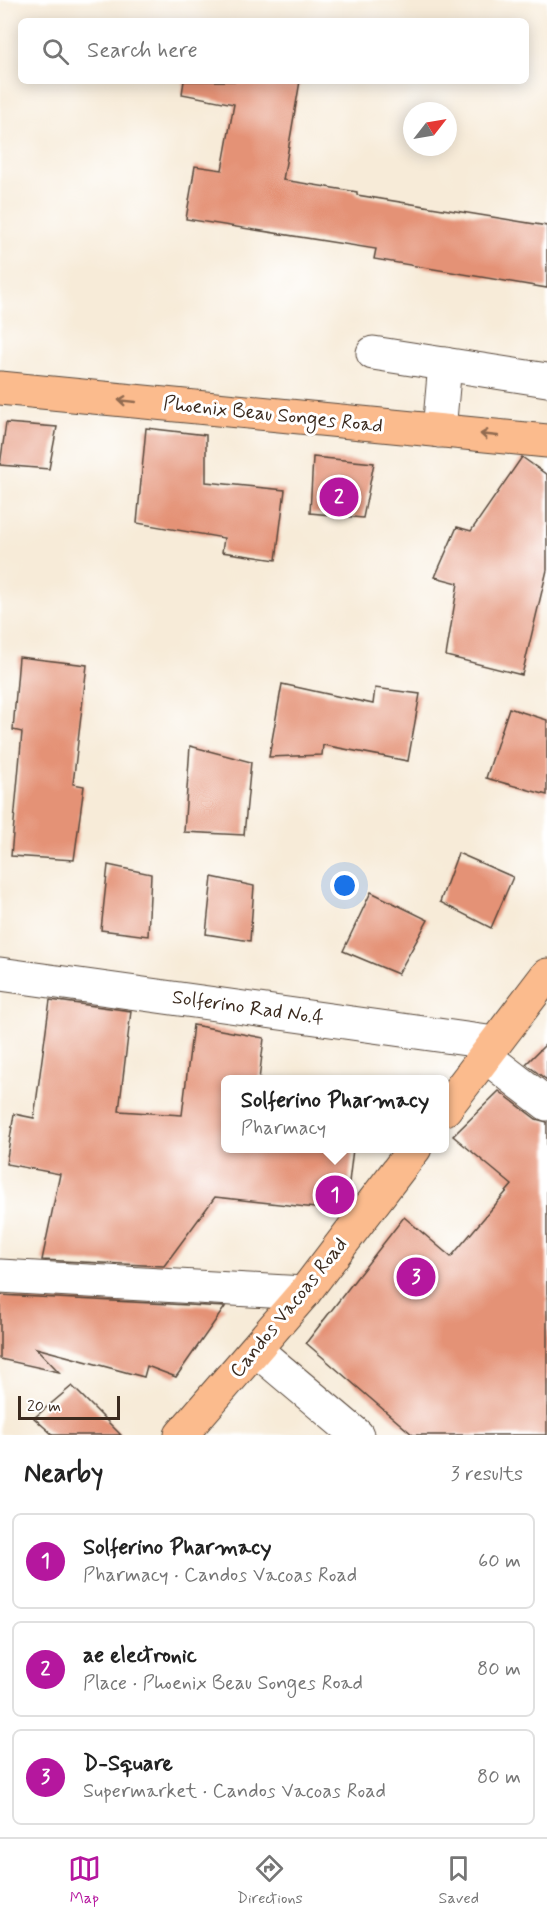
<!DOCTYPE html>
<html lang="en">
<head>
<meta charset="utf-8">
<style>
	:root { --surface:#fff; --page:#f6f6f6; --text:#222; --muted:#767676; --line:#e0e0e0; --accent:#b5179e }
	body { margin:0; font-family:Mynerve,sans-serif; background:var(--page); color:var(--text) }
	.compass { position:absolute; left:403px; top:102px; width:54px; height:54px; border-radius:50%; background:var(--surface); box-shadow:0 3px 15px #0003; rotate:59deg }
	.scale { position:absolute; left:18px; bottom:15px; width:102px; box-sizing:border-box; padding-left:6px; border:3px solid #3b2a1e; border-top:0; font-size:16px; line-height:21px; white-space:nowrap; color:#3b2a1e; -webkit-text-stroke:4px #fff; paint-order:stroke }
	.you { position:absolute; left:345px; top:886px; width:21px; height:21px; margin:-15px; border:4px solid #fff; border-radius:50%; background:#1a73e8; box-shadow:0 0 0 9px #1a73e833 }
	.badge { display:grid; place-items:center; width:39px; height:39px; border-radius:50%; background:var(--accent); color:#fff; font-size:20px; font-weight:700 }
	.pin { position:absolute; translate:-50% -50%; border:3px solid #fff; box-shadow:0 2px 6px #0006 }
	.popup { position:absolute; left:221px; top:1075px; width:228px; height:78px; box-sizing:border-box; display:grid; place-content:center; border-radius:9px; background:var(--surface); filter:drop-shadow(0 2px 4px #0005); font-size:20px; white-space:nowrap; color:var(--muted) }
	.popup b { font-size:22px; color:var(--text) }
	.popup::after { content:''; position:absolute; left:50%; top:100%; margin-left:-12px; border:12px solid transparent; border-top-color:var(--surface) }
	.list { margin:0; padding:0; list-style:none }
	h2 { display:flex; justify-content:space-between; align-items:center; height:78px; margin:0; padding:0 24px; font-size:26px }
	h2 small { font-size:20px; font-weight:400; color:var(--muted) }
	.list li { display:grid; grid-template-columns:39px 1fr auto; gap:18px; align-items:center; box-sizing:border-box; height:96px; margin:0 12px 12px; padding:0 12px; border:2px solid var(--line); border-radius:9px }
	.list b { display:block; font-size:22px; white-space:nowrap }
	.list p { margin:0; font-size:20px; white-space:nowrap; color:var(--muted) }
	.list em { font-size:20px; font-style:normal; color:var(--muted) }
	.icon { flex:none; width:33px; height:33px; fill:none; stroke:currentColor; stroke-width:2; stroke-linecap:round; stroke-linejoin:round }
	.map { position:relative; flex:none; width:547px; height:1435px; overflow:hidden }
	.search { position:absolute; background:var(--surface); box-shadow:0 3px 15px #0003; left:18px; right:18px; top:18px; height:66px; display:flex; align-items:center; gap:15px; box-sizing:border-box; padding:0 21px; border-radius:9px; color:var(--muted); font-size:22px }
	.sheet { height:402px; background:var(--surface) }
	nav { display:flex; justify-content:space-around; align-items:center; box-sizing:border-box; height:84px; border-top:2px solid var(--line); background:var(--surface); font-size:16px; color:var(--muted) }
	nav a { display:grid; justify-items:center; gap:3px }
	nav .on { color:var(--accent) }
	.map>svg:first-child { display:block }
	.building { fill:#e49276 }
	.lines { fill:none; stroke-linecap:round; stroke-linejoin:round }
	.minor-casing { stroke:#57473a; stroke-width:35 }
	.major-casing { stroke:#57473a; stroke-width:35 }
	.minor { stroke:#fff; stroke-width:33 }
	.major { stroke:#fbbb8d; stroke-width:33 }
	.oneway { stroke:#916b50 }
	.labels { text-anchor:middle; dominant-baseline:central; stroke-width:6; stroke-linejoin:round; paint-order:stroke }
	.street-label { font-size:20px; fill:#3b2a1e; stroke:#fff }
</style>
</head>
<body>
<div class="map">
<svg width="547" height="1435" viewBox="0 0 547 1435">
	<rect width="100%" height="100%" fill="#fff"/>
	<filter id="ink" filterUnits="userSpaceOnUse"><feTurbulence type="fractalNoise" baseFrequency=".0167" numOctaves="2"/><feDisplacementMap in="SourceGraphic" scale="12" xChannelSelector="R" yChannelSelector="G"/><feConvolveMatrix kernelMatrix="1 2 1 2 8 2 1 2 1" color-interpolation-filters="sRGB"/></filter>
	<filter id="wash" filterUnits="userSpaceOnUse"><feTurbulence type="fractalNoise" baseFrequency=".008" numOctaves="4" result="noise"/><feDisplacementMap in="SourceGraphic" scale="24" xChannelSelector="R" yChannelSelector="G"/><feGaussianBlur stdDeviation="1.35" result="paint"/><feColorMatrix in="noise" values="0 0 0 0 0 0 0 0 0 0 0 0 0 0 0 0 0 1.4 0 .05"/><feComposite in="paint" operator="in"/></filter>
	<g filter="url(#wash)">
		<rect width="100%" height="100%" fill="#f7ebd8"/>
		<g id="blocks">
			<g class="building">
				<path d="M184 81H300L283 180 357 192V195L547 226V288L374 259 376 249 186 219 195 166 222 170 234 104 182 94Z"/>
				<path d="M6 423 57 427 49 469 0 465Z"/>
				<path d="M146 428 206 435V482L285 490 276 560 222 552 224 538 137 523Z"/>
				<path d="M313 457 374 463 363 518 310 513Z"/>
				<path d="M522 457 547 475V570L522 675 446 656 458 583 435 577 457 527 471 531Z"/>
				<path d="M19 657 87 665 73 784 84 786 74 860 11 856 22 732 13 730Z"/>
				<path d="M282 684 373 704 375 688 420 694 408 761 323 745 322 755 269 757Z"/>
				<path d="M509 708 547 720V795L486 778Z"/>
				<path d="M190 746 251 762 244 835 184 832Z"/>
				<path d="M458 853 513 877 491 928 440 902Z"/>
				<path d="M108 865 151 874 148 936 101 930Z"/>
				<path d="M212 877 254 886 250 941 206 934Z"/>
				<path d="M371 892 428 920 398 974 343 951Z"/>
				<path d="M50 1000 131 1011 119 1111 182 1115 193 1025 264 1038 259 1080H225V1149H353L346 1207 343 1211 215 1197 164 1266 42 1260 60 1174 6 1164 14 1114 34 1118Z"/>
				<path d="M547 1043V1080L526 1064Z"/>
				<path d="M499 1091 536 1119 547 1122V1435H413L306 1343 404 1217 451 1257 512 1185 453 1136Z"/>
				<path d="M0 1295 225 1307 176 1377 147 1366 144 1377 36 1348 59 1372 0 1359Z"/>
				<path d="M72 1386 121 1435H53L34 1418Z"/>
			</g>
		</g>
	</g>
	<g filter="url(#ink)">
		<use href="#blocks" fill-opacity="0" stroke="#57473a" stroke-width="1.5"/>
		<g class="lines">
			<g class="minor-casing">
				<g id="minor">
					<path d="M373 353 547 380"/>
					<path d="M439 431 445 364"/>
					<path d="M0 974 495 1043"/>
					<path d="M485 1056 547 1104"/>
					<path d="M0 1276 304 1293"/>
					<path d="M256 1350 357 1435"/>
				</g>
			</g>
			<g class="major-casing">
				<g id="major">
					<path d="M0 388 547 441"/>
					<path d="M445 1109 547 975"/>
					<path d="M181 1435 304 1293 415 1148"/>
				</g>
			</g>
			<use href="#minor" class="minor"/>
			<use href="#major" class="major"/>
		</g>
		<defs><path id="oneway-shaft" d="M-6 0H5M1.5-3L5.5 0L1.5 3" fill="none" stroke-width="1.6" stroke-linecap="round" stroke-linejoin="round" transform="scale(1.5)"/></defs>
		<g class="oneway">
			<use href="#oneway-shaft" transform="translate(127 401) rotate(-174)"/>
			<use href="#oneway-shaft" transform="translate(489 435) rotate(-174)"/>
		</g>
	</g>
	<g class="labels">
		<g class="street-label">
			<text transform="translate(273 415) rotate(6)">Phoenix Beau Songes Road</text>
			<text transform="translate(248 1008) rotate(8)">Solferino Rad No.4</text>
			<text transform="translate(289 1308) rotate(-51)">Candos Vacoas Road</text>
		</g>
	</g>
</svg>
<svg class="compass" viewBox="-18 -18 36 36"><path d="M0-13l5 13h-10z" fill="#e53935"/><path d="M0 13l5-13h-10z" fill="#767676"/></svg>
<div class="scale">20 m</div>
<div class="you"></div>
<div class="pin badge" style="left:335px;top:1195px">1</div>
<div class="popup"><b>Solferino Pharmacy</b>Pharmacy</div>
<div class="pin badge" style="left:339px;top:497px">2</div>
<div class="pin badge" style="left:416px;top:1277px">3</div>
<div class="search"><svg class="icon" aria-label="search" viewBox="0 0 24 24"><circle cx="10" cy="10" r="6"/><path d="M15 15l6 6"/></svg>Search here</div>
</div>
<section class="sheet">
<h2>Nearby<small>3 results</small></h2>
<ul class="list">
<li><span class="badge">1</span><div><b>Solferino Pharmacy</b><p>Pharmacy · Candos Vacoas Road</p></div><em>60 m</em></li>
<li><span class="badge">2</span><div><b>ae electronic</b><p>Place · Phoenix Beau Songes Road</p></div><em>80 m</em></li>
<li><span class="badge">3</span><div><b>D-Square</b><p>Supermarket · Candos Vacoas Road</p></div><em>80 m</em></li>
</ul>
</section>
<nav>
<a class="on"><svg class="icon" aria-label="map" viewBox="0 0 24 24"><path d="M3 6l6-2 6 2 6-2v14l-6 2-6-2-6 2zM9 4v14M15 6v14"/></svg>Map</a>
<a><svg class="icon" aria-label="directions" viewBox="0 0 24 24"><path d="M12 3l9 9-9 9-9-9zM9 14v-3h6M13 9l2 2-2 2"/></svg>Directions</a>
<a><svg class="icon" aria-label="saved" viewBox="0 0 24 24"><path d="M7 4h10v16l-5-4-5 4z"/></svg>Saved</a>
</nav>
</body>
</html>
